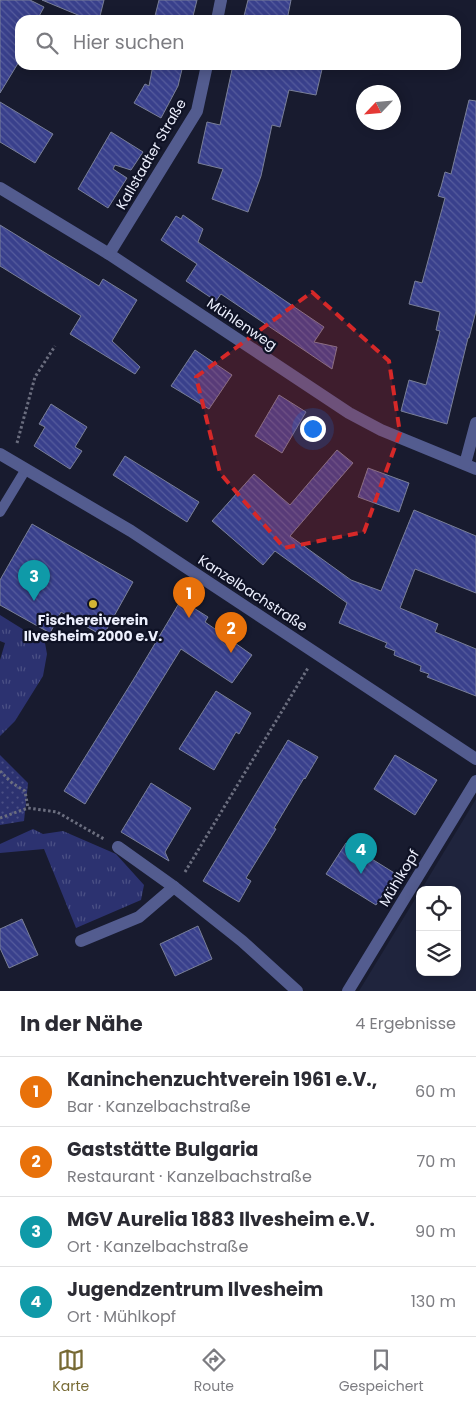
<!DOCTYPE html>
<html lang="de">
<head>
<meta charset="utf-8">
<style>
	:root { --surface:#fff; --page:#f7f7f7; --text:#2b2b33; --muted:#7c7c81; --line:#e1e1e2; --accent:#776a34 }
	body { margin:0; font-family:Poppins,sans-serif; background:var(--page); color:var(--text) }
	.controls { position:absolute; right:15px; bottom:15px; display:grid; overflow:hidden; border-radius:10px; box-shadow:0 2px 12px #0003 }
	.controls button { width:45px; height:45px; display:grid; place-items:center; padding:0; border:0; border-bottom:1px solid var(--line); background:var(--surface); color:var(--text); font:25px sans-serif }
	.compass { position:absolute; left:356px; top:85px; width:45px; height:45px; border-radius:50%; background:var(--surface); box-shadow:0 2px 12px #0003; rotate:244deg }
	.you { position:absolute; left:312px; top:428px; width:18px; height:18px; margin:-12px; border:4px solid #fff; border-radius:50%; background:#1a73e8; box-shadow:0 0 0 8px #1a73e833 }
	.badge { display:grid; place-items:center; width:32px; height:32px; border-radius:50%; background:var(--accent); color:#fff; font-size:16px; font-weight:700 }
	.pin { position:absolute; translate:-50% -41px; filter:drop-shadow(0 1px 2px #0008) }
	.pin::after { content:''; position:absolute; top:26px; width:18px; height:15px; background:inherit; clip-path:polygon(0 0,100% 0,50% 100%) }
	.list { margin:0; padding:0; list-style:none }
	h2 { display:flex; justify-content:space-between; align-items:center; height:65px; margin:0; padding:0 20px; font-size:21px }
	h2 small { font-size:16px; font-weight:400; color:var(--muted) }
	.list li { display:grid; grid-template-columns:32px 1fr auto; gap:15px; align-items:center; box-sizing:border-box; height:70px; padding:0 20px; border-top:1px solid var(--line) }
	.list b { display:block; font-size:19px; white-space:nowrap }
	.list p { margin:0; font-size:16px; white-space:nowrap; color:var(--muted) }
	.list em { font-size:16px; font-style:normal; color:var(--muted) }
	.icon { flex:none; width:28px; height:28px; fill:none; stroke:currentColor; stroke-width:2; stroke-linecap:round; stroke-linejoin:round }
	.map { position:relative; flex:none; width:476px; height:991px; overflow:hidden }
	.search { position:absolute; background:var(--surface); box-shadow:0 2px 12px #0003; left:15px; right:15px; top:15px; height:55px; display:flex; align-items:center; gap:12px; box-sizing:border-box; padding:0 18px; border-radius:15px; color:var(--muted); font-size:19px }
	.sheet { height:345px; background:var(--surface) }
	nav { display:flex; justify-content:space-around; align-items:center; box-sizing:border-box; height:70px; border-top:1px solid var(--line); background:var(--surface); font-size:14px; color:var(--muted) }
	nav a { display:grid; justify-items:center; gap:2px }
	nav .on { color:var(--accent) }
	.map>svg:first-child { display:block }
	.built { fill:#1f243d }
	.grass { fill:url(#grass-tufts) }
	.park { fill:url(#park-dots) }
	.building { fill:url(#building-back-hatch); stroke:#797f98 }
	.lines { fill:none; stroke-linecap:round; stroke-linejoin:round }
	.path { stroke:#6b6e7f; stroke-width:3; stroke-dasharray:2.5 2.5; stroke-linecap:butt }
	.lane { stroke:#535c8f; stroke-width:10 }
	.street { stroke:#535c8f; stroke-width:12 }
	.marked { fill:#d62828; fill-opacity:0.2; stroke:#d62828; stroke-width:4; stroke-dasharray:10 6; stroke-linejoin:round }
	.poi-dot { fill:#d4b635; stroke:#0f1225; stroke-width:2 }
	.labels { text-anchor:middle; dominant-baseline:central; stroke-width:4.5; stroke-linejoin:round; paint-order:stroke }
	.street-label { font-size:14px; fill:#eceffd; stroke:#0f1225 }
	.poi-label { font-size:14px; font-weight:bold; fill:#eceffd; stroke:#0f1225 }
</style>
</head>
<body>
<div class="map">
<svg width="476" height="991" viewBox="0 0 476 991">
	<defs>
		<pattern id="grass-tufts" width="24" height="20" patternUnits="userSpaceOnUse" patternTransform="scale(1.25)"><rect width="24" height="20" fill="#2c3270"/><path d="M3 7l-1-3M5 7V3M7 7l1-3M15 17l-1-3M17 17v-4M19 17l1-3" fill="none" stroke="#4b5085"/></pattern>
		<pattern id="park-dots" width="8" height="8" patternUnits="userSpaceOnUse" patternTransform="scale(1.25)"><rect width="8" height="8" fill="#2c3270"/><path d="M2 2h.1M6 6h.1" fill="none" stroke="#4b5085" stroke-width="1.8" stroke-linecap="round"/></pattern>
		<pattern id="building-back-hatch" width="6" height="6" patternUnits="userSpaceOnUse" patternTransform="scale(1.25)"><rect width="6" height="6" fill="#39408c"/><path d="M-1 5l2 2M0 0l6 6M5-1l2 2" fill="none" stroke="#565c9d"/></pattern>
	</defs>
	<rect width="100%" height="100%" fill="#181b2f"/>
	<path class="built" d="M476 799V991H359L420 891V972H457V890H421Z"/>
	<g class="grass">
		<path d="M0 615 45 643 47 654 43 676 15 721 0 736V660L5 643 0 641Z"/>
		<path d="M33 829 43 834 63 831 116 854 144 885 141 900 76 928 44 849 0 853V844Z"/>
	</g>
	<path class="park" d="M0 755 28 783 24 821 0 825Z"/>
	<g class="building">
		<path d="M0 0H30L44 7 37 20H20V60L0 93Z"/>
		<path d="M42 0H104L99 20H90Z"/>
		<path d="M159 0H197L192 20H154Z"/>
		<path d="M248 0H291L287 20H243Z"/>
		<path d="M153 65H183L178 86 161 118 134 103 145 84 149 86Z"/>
		<path d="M233 65H323L316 95 289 90 280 127 272 125 261 176 248 212 212 199 223 169 198 163 207 122 220 125Z"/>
		<path d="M469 100 476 101V311L469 338H468L447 424 401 411 409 380 426 385 440 331 436 330 440 312 409 304 415 281 422 283 445 198 438 196 441 187 445 172 451 174Z"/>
		<path d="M0 102 53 134 35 163 0 142Z"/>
		<path d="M111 132 143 152 131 170 115 165 113 169 127 178 108 208 78 189Z"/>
		<path d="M183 215 203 229 198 242 324 327 314 342 337 347 332 369 221 294 216 301 186 281 197 264 161 240 176 216 181 219Z"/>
		<path d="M0 225 99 286 103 279 137 300 112 341 140 367 135 374 70 334 81 316 0 266Z"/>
		<path d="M195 350 232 375 209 409 171 386Z"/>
		<path d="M279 395 306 412 282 453 255 436Z"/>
		<path d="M51 404 87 427 75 447 82 451 70 469 34 446 45 427 39 424Z"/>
		<path d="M337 450 353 463 290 536 351 580 381 591 414 510 476 536V593L415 569 400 608 438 624 435 632 476 649V696L427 677 429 674 420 671 421 666 394 655 395 651 385 647 387 643 339 623 347 603 275 551 263 565 212 521 254 474 290 505Z"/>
		<path d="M125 456 199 502 187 522 113 475Z"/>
		<path d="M368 468 409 483 399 512 358 497Z"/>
		<path d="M32 524 133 582 103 636 61 612 50 633 0 605V580Z"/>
		<path d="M181 600 208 617 205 622 252 655 232 683 181 649 85 804 64 791 135 677Z"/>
		<path d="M216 691 251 713 239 734 236 732 214 770 179 749Z"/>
		<path d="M288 740 318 757 305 779 304 778 274 828 276 829 246 878 251 881 239 902 203 881Z"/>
		<path d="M395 755 437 780 415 815 374 789Z"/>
		<path d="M151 783 191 808 165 852 169 861 121 832Z"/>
		<path d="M346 843 396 874 376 905 326 874Z"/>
		<path d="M22 919 38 955 9 968 0 948V929Z"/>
		<path d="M198 926 212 959 175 976 160 944Z"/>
	</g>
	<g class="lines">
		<g class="path">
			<path d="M17 443 35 377 55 346"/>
			<path d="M0 771 12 783 25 791 28 808"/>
			<path d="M0 818 28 808 57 812 104 839"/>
			<path d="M185 872 308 668"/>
		</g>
		<path class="lane" d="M0 512 26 469"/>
		<g class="street">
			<path d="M217 20 221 0"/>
			<path d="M0 188 109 254 349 413 381 430 476 469"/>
			<path d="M109 254 197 111 207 65"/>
			<path d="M0 454 131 531 476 759"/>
			<path d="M465 464 476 423"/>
			<path d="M118 847 174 887 242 941 297 991"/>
			<path d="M81 941 139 917 174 887"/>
			<path d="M348 991 476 781"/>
		</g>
	</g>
	<path class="marked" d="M312 292 389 361 400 433 364 532 284 548 220 473 196 377Z"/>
	<circle class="poi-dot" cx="93" cy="604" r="5"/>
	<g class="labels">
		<g class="street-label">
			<text transform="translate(151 154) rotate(-60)">Kallstadter Straße</text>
			<text transform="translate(242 324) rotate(34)">Mühlenweg</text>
			<text transform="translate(253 593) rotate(33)">Kanzelbachstraße</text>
			<text transform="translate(399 878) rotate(-59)">Mühlkopf</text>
		</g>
		<g class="poi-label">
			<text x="93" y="620">Fischereiverein<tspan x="93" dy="16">Ilvesheim 2000 e.V.</tspan></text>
		</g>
	</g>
</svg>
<div class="controls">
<button><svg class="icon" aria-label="locate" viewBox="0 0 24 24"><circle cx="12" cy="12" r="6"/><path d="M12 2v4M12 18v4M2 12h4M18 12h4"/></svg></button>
<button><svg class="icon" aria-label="layers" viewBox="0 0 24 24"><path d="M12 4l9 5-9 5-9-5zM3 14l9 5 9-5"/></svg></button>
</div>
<svg class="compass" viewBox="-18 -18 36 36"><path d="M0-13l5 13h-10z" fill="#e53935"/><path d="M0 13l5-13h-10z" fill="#7c7c81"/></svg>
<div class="you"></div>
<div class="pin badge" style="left:189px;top:618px;background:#e8710a">1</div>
<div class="pin badge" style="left:231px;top:653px;background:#e8710a">2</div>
<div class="pin badge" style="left:34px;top:601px;background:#0f9aa8">3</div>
<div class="pin badge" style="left:361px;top:874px;background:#0f9aa8">4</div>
<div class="search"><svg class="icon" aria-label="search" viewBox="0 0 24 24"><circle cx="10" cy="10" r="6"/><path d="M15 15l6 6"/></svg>Hier suchen</div>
</div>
<section class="sheet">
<h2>In der Nähe<small>4 Ergebnisse</small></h2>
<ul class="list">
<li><span class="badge" style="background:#e8710a">1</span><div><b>Kaninchenzuchtverein 1961 e.V.,</b><p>Bar · Kanzelbachstraße</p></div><em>60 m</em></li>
<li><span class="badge" style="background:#e8710a">2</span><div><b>Gaststätte Bulgaria</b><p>Restaurant · Kanzelbachstraße</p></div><em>70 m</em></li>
<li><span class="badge" style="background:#0f9aa8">3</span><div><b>MGV Aurelia 1883 Ilvesheim e.V.</b><p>Ort · Kanzelbachstraße</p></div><em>90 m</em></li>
<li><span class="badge" style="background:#0f9aa8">4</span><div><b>Jugendzentrum Ilvesheim</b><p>Ort · Mühlkopf</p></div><em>130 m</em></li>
</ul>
</section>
<nav>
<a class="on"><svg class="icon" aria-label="map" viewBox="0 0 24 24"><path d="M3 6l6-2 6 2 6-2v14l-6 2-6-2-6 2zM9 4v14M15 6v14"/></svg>Karte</a>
<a><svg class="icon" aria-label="directions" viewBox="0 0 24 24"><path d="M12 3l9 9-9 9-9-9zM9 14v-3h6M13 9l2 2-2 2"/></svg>Route</a>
<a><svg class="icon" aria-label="saved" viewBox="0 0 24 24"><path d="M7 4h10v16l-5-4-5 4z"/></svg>Gespeichert</a>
</nav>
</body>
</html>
